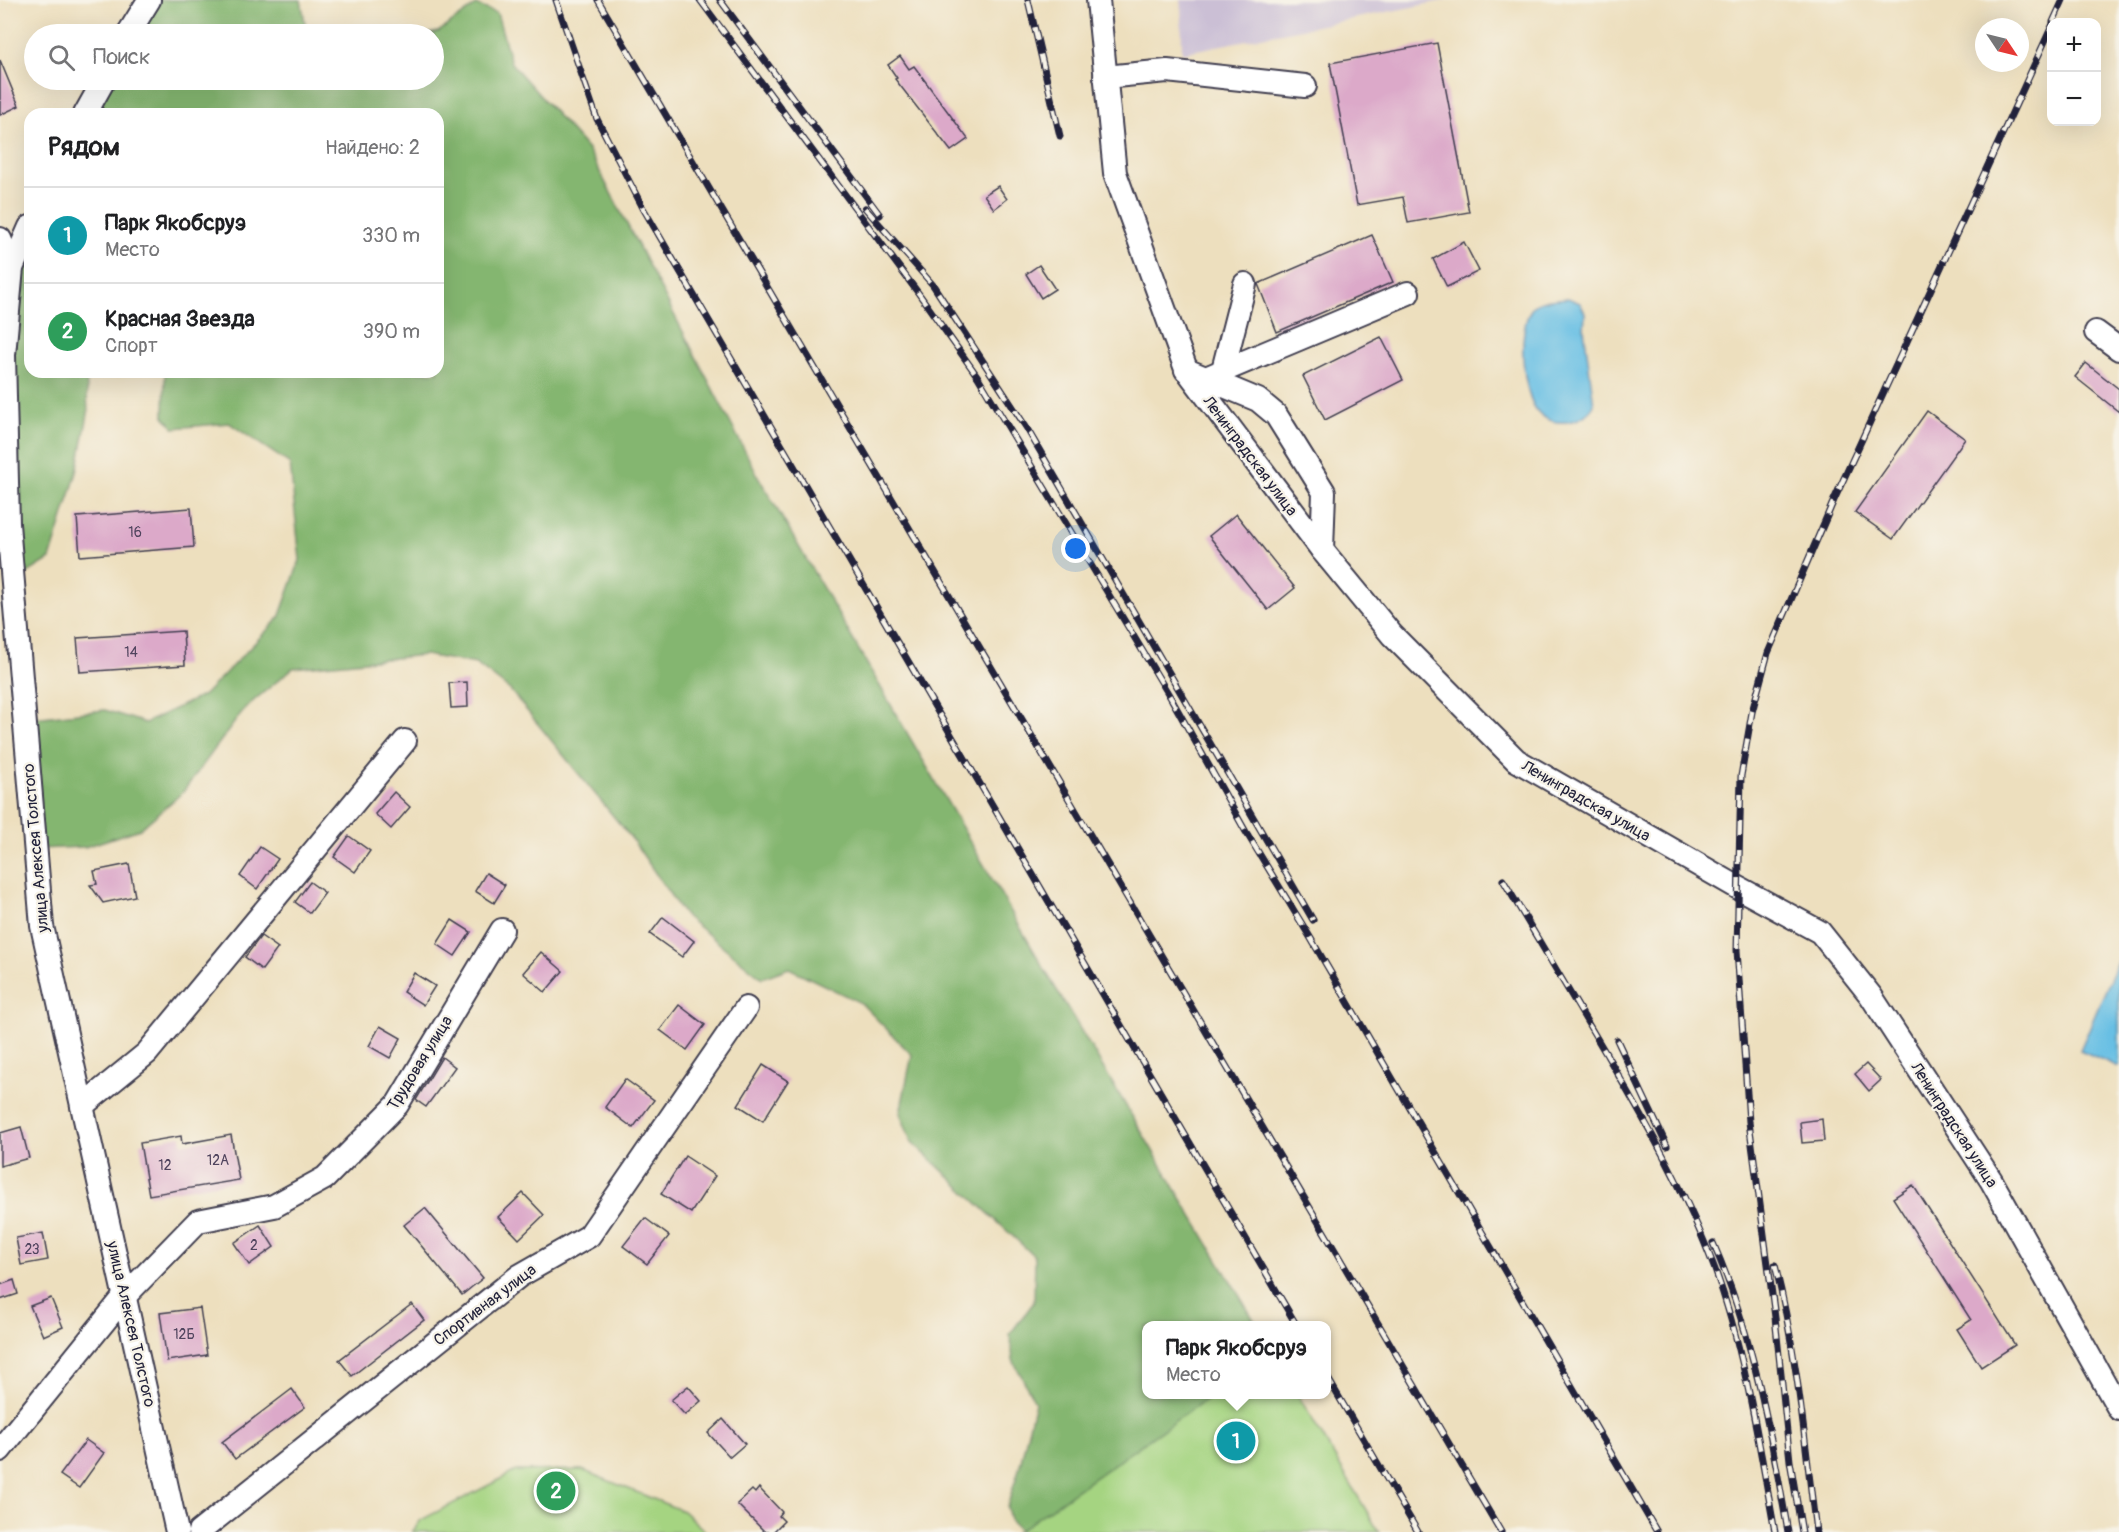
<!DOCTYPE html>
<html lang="ru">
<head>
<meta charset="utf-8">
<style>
	:root { --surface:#fff; --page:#f6f6f6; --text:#202124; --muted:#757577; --line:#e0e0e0; --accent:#c8321e }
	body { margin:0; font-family:Pangolin,sans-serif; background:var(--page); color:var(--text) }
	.controls { position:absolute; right:18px; top:18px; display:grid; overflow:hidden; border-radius:12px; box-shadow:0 6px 24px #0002 }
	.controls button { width:54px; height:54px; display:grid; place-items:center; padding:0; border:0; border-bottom:2px solid var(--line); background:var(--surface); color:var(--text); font:30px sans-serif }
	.compass { position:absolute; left:1975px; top:18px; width:54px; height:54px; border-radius:50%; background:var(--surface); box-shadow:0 6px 24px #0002; rotate:125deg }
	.you { position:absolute; left:1076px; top:549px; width:21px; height:21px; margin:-15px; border:4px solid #fff; border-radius:50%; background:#1a73e8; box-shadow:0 0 0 9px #1a73e833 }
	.badge { display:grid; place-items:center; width:39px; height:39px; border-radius:50%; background:var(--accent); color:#fff; font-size:20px; font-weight:700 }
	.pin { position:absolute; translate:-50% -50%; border:3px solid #fff; box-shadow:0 2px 6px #0006 }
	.popup { position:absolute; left:1142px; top:1321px; width:189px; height:78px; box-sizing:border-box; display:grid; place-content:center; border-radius:12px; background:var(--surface); filter:drop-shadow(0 2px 4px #0005); font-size:20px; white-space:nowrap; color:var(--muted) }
	.popup b { font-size:22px; color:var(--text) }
	.popup::after { content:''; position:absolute; left:50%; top:100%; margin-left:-12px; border:12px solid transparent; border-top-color:var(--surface) }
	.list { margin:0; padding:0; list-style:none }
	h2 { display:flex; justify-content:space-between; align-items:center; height:78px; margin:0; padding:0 24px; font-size:26px }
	h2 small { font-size:20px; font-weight:400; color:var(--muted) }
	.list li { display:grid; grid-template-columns:39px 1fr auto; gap:18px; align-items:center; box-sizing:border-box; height:96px; padding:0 24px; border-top:2px solid var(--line) }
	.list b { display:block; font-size:22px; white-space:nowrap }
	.list p { margin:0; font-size:20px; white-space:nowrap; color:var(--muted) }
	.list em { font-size:20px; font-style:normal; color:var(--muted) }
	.icon { flex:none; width:33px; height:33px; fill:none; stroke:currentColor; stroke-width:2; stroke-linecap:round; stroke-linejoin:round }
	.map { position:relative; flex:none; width:2119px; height:1532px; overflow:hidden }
	.search { position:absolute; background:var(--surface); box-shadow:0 6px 24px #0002; left:24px; top:24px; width:420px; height:66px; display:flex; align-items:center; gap:15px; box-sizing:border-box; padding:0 21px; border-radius:33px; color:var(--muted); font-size:22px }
	.panel { position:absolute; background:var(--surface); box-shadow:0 6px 24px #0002; left:24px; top:108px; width:420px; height:270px; border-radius:18px }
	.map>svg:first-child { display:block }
	.industrial { fill:#cbbfd5 }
	.green { fill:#a5d481; stroke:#647b5e; stroke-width:1.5 }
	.forest { fill:#84b66f; stroke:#536c55; stroke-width:1.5 }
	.water { fill:#67bfe4; stroke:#447090; stroke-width:1.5 }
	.building { fill:#dca9c9 }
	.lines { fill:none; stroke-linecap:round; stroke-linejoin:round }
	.minor-casing { stroke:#403e4f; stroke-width:26 }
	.minor { stroke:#fff; stroke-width:22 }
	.rail-casing { stroke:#22223b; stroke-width:7 }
	.rail { stroke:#f7f3e8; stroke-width:4.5; stroke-dasharray:14; stroke-linecap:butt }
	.labels { text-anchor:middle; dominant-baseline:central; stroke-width:4.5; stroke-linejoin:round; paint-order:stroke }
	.number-label { font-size:14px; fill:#50445e }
	.street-label { font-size:16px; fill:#22223b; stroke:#f7f3e8 }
</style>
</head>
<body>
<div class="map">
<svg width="2119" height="1532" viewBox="0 0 2119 1532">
	<rect width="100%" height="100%" fill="#f7f3e8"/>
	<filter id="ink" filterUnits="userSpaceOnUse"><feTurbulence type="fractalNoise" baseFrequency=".0167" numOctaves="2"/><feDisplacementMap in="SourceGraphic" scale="12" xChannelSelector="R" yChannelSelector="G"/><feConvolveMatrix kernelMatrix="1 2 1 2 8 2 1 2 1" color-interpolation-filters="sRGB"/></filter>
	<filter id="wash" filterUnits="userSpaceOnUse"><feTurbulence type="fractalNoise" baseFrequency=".008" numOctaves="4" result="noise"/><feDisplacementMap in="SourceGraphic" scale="24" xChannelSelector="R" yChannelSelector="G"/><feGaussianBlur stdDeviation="1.35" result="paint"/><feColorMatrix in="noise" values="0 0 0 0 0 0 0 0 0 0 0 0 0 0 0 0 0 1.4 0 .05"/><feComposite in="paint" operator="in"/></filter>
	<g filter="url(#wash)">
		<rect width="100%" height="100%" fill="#eddfbe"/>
		<path class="industrial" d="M1181 0H1447L1182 53Z"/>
		<g class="green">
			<path d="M1212 1394 1298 1395 1379 1532H1016Z"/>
			<path d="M582 1470 683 1511 706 1532H412L421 1520 516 1471Z"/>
		</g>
		<g class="forest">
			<path d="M153 0H301L307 34H129Z"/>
			<path d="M476 5 497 13 511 63 589 151 759 478 1049 977 1257 1325 1146 1326V1394L1212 1395 1020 1530 1010 1520 1007 1507 1019 1469 1035 1402 1013 1360 1010 1334 1034 1302 1035 1257 911 1141 900 1113 912 1055 861 1003 789 968 762 978 684 915 632 839 510 690 476 664 425 655 293 668 245 708 183 792 140 829 85 847 36 849 25 719 105 710 145 723 204 695 279 618 300 560 290 464 229 423 174 428 164 416 165 372H438V114H85L104 80H434V34H428L438 32Z"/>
			<path d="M30 227V372H86L88 414 77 472 50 559 26 574 13 576 12 268Z"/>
		</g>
		<g class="water">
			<path d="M1568 298 1580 303 1585 313 1584 329 1594 405C1585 423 1554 429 1539 413 1522 396 1516 326 1533 307 1541 299 1558 299 1568 298Z"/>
			<path d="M2119 959V1067L2080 1050Z"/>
		</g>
		<g id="blocks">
			<g class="building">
				<path d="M1437 43 1469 212 1408 223 1403 197 1357 205 1330 63Z"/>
				<path d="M900 56 909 69 914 66 968 139 951 151 895 79 897 78 888 65Z"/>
				<path d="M0 60 19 106 0 115Z"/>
				<path d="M998 186 1007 199 994 209 984 195Z"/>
				<path d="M1372 235 1393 282 1277 332 1258 284Z"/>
				<path d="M1464 242 1479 271 1447 287 1433 259Z"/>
				<path d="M1039 265 1055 289 1041 298 1026 274Z"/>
				<path d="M1381 337 1403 380 1325 420 1303 376Z"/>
				<path d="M2086 363 2119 389V412L2075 377Z"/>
				<path d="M1927 411 1965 439 1893 539 1855 512Z"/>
				<path d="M191 508 194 547 80 556 77 517Z"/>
				<path d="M1236 514 1295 588 1268 610 1209 536Z"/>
				<path d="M183 631 185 665 80 672 77 638Z"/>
				<path d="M467 682 468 707 451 708 449 683Z"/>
				<path d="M394 792 410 807 391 829 375 814Z"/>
				<path d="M349 836 370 851 355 872 334 857Z"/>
				<path d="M260 847 278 859 257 889 240 876Z"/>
				<path d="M129 864 135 896 103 903 90 885 97 884 94 871Z"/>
				<path d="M486 873 505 885 494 903 475 891Z"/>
				<path d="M310 882 325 893 310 913 295 902Z"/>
				<path d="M663 917 694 941 682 957 650 934Z"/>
				<path d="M452 920 471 932 455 956 437 944Z"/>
				<path d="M261 936 278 948 262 970 245 957Z"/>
				<path d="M541 952 563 971 545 992 523 973Z"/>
				<path d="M414 973 435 986 423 1005 403 992Z"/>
				<path d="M679 1005 705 1025 687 1050 660 1030Z"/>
				<path d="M380 1026 401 1038 390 1058 369 1046Z"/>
				<path d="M442 1057 455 1067 426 1107 416 1100Z"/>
				<path d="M1866 1064 1881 1080 1869 1091 1855 1074Z"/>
				<path d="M763 1065 788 1081 763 1121 738 1105Z"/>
				<path d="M625 1079 654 1100 633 1128 605 1107Z"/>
				<path d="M1822 1119 1824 1141 1802 1143 1800 1122Z"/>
				<path d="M21 1127 29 1158 0 1166V1133Z"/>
				<path d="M231 1135 239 1180 149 1195 140 1143 181 1136 182 1144Z"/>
				<path d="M685 1156 715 1176 691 1213 661 1194Z"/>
				<path d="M1913 1185 2015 1345 1981 1367 1957 1329 1971 1320 1893 1198Z"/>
				<path d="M523 1193 544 1215 519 1239 498 1217Z"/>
				<path d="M425 1208 483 1278 462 1295 404 1225Z"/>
				<path d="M645 1218 669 1236 647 1264 623 1246Z"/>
				<path d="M260 1225 274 1247 249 1265 234 1243Z"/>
				<path d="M43 1233 48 1260 21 1265 16 1238Z"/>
				<path d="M14 1280 18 1294 0 1300V1285Z"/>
				<path d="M51 1298 63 1327 43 1336 30 1306Z"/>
				<path d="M412 1304 424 1320 352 1376 339 1360Z"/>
				<path d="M200 1308 207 1355 167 1361 160 1313Z"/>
				<path d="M688 1386 701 1401 685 1415 671 1400Z"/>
				<path d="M292 1389 305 1407 235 1459 222 1442Z"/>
				<path d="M723 1419 745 1444 730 1457 708 1433Z"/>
				<path d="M86 1440 104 1453 79 1488 60 1475Z"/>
				<path d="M759 1488 782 1512 779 1516 784 1521 773 1532H765L737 1504 752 1490 755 1493Z"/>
			</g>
		</g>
	</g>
	<g filter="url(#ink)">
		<use href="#blocks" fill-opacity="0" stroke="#403e4f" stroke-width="1.5"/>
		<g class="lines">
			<g class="minor-casing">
				<g id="minor">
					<path d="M1098 0 1115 173 1186 369 1322 550 1392 635 1516 760 1737 887 1820 932 1871 996 1991 1180 2119 1409"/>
					<path d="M128 34 149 0"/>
					<path d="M1105 77 1167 71 1305 86"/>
					<path d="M85 114 104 80"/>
					<path d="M30 227 12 268 4 355 8 524 42 926 177 1532"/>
					<path d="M0 239 12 268"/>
					<path d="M2096 332 2119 349"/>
					<path d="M1186 370 1258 400 1276 415 1324 492 1322 550"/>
					<path d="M1223 370 1245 284"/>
					<path d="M1206 378 1408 293"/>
					<path d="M82 1106 147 1053 405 741"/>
					<path d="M0 1450 124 1297 198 1221 274 1206 325 1178 397 1105 502 930"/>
					<path d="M199 1532 519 1276 589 1236 746 1008"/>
				</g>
			</g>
			<use href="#minor" class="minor"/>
			<g class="rail-casing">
				<g id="rail">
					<path d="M556 0 597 119 643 208 1297 1326"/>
					<path d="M598 0 1501 1532"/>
					<path d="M700 0 919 294 978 377 1172 700 1246 832 1310 937 1657 1532"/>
					<path d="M720 0 880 215"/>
					<path d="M1028 0 1060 136"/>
					<path d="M2053 22 2063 0"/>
					<path d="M865 208 933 285 1026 427 1313 920"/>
					<path d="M1503 880C1537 937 1571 995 1605 1052 1645 1121 1686 1191 1714 1267 1745 1351 1759 1444 1775 1532"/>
					<path d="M1617 1040 1667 1146"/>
					<path d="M1713 1243C1753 1334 1771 1434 1788 1532"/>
					<path d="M1775 1265C1797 1352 1805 1443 1816 1532"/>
					<path d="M1326 1375 1418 1532"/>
					<path d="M1802 1532 1790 1461 1775 1317 1749 1122 1737 950 1741 776 1752 712 1768 653 1834 500 2052 26"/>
				</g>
			</g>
			<use href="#rail" class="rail"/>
		</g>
	</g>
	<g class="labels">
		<g class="number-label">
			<text x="135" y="532">16</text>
			<text x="131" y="652">14</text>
			<text x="218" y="1160">12А</text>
			<text x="165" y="1165">12</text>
			<text x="254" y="1245">2</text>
			<text x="32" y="1249">23</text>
			<text x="184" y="1334">12Б</text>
		</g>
		<g class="street-label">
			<text transform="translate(1250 456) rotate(53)">Ленинградская улица</text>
			<text transform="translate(1586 801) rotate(30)">Ленинградская улица</text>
			<text transform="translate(36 848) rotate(-95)">улица Алексея Толстого</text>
			<text transform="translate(420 1063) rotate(-58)">Трудовая улица</text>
			<text transform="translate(1954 1125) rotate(57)">Ленинградская улица</text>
			<text transform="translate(485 1305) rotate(-37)">Спортивная улица</text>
			<text transform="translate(131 1324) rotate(77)">улица Алексея Толстого</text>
		</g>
	</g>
</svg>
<div class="controls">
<button>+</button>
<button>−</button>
</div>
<svg class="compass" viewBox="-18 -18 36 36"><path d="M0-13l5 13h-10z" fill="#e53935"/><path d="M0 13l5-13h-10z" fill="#757577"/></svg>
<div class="you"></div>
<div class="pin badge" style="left:1236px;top:1441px;background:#0f9aa8">1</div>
<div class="popup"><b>Парк Якобсруэ</b>Место</div>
<div class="pin badge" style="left:556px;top:1491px;background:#2e9e5b">2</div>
<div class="search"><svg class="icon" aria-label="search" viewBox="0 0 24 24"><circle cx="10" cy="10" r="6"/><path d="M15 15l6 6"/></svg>Поиск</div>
<section class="panel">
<h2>Рядом<small>Найдено: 2</small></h2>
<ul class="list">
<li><span class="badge" style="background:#0f9aa8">1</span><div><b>Парк Якобсруэ</b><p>Место</p></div><em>330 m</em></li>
<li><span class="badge" style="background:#2e9e5b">2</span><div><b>Красная Звезда</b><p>Спорт</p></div><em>390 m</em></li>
</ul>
</section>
</div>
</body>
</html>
